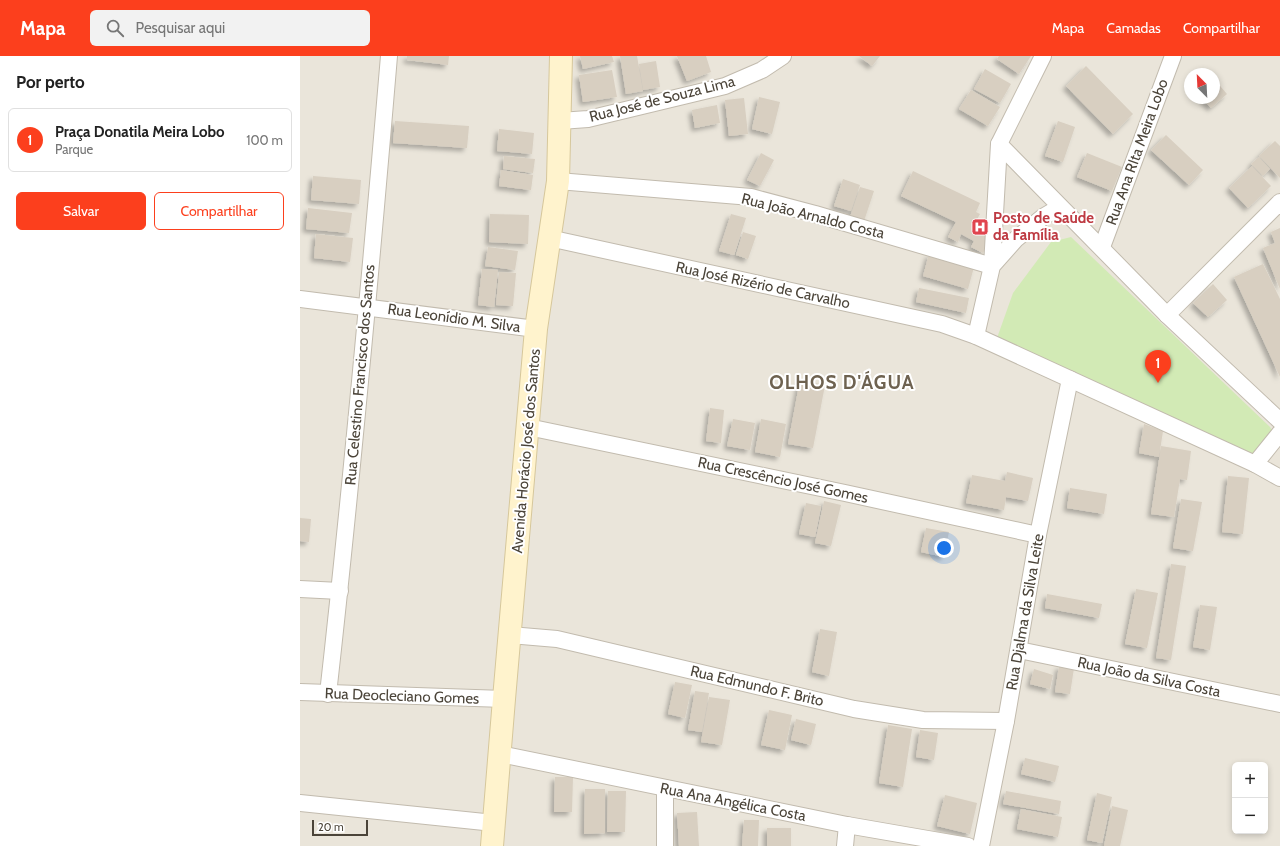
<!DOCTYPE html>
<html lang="pt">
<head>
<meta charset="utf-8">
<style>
	:root { --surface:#fff; --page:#f2f2f2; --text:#222; --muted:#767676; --line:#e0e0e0; --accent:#fc3f1d }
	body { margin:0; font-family:Cabin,sans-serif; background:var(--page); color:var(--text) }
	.controls { position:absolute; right:12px; bottom:12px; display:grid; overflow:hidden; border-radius:6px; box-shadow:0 2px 6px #0003 }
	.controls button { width:36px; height:36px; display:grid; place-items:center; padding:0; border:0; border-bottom:1px solid var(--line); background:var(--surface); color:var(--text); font:20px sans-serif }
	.compass { position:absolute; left:884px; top:12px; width:36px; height:36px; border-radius:50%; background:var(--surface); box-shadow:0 2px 6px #0003; rotate:336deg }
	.scale { position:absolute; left:12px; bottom:10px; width:56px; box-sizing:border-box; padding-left:4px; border:2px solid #4b4439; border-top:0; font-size:11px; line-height:14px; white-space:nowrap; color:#4b4439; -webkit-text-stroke:3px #fff; paint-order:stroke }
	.you { position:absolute; left:644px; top:492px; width:14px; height:14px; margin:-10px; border:3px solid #fff; border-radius:50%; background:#1a73e8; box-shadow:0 0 0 6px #1a73e833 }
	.badge { display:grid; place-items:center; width:26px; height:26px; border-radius:50%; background:var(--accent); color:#fff; font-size:13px; font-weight:700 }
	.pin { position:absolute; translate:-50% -33px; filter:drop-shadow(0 1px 2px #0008) }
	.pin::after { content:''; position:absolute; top:21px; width:14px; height:12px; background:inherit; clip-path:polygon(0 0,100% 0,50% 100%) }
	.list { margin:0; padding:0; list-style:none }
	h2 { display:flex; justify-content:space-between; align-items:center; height:52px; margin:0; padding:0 16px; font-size:17px }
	h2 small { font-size:13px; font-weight:400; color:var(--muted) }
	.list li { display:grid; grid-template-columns:26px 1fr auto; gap:12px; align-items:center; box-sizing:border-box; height:64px; margin:0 8px 8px; padding:0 8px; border:1px solid var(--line); border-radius:6px }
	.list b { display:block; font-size:15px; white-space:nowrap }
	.list p { margin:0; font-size:13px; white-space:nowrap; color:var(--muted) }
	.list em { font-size:13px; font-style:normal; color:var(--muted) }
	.actions { display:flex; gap:8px; padding:12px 16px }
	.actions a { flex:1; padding:9px 0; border:1px solid var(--accent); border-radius:6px; text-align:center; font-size:14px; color:var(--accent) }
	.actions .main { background:var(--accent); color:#fff }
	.icon { flex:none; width:22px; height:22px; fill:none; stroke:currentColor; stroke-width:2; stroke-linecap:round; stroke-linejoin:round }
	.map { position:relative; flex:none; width:980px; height:790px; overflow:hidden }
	header { display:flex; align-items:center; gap:24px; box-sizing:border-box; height:56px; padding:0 20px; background:var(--accent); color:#fff }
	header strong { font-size:19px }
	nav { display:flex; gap:22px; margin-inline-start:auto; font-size:14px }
	.search { width:280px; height:36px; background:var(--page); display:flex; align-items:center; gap:10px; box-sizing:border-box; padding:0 14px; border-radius:6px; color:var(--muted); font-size:15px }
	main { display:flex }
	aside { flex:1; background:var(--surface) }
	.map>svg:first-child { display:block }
	.residential { fill:#eae5da; fill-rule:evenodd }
	.green { fill:#d2eab5 }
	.building { fill:#d8cfc1; filter:url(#shadow) }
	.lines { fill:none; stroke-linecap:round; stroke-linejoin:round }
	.street-casing { stroke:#c2bbae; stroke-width:18 }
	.secondary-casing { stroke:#d6c79b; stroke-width:24 }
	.street { stroke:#fff; stroke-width:16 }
	.secondary { stroke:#fff3cd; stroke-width:22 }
	.labels { text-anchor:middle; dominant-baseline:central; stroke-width:4; stroke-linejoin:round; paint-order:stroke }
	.street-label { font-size:15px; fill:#4b4439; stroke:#fff }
	.health-label { font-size:15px; font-weight:bold; fill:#be3a42; stroke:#fff; text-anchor:start }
	.district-label { font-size:19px; font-weight:bold; letter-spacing:1px; fill:#6e6250; stroke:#fff }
</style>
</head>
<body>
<header>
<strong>Mapa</strong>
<div class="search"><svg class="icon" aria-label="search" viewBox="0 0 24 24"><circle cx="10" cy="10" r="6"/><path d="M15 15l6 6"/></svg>Pesquisar aqui</div>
<nav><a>Mapa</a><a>Camadas</a><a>Compartilhar</a></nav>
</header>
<main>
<aside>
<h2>Por perto<small></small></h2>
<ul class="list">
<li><span class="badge">1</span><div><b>Praça Donatila Meira Lobo</b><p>Parque</p></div><em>100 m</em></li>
</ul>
<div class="actions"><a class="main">Salvar</a><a>Compartilhar</a></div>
</aside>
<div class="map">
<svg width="980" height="790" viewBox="0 0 980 790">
	<defs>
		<filter id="shadow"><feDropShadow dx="-3.5" dy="3.5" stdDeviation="2" flood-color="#0004"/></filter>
	</defs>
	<rect width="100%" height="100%" fill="#f6f3ec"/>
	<path class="residential" d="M0 0H980V790H0ZM890 18H914V42H890ZM935 709H965V775H935Z"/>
	<path class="green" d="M771 181 970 371 976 381 953 402 697 282 713 237 751 186Z"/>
	<g class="building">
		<path d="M107 0H149L148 9 107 4Z"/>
		<path d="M280 0H312L314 6 283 13Z"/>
		<path d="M320 0H337L343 35 326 38Z"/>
		<path d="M377 0H406L411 16 387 25Z"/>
		<path d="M559 0H580L572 10Z"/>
		<path d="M699 0H731L719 18 697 3Z"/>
		<path d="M356 5 360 31 343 34 339 8Z"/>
		<path d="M786 10 833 58 813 78 766 30Z"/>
		<path d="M685 13 711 28 700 47 674 33Z"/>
		<path d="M905 13 909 18H899Z"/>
		<path d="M312 14 317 41 283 46 279 19Z"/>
		<path d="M914 23 927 38 911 52 902 42H914Z"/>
		<path d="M671 34 700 51 688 70 659 53Z"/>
		<path d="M459 41 480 46 472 78 452 73Z"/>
		<path d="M444 42 448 78 429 80 425 44Z"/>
		<path d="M417 49 420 67 395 72 392 54Z"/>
		<path d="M95 65 169 70 167 92 93 87Z"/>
		<path d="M758 65 775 71 763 106 745 100Z"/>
		<path d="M199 73 234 77 232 98 197 95Z"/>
		<path d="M866 79 903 114 889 129 851 94Z"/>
		<path d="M975 85 980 90V122L959 100Z"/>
		<path d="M461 97 474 104 460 130 447 124Z"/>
		<path d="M787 97 822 111 812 135 777 121Z"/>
		<path d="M204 100 235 103 233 117 203 113Z"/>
		<path d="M959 101 970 113 963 120 951 108Z"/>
		<path d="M952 110 971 130 948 152 929 132Z"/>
		<path d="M201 114 233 119 231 134 199 130Z"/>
		<path d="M613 115 680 147 676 156 680 158 674 169 692 178 683 197 671 191 674 185 661 178 658 186 648 181 656 166 601 140Z"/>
		<path d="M13 120 61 124 59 148 11 144Z"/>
		<path d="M543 123 560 129 551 155 534 150Z"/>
		<path d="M560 131 574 135 564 165 550 161Z"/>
		<path d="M8 152 52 157 49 177 6 173Z"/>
		<path d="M190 158 229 159 228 188 189 186Z"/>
		<path d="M431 158 446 162 434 199 419 195Z"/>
		<path d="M980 172V233L963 192 975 187 971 176Z"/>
		<path d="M443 176 456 180 448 203 436 199Z"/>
		<path d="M16 178 53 182 50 206 14 202Z"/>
		<path d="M188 191 218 195 215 214 185 210Z"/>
		<path d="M629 198 674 211 668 233 623 220Z"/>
		<path d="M963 208 980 243V321L934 221Z"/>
		<path d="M182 213 198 214 194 251 178 249Z"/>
		<path d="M199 216 216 217 213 250 196 249Z"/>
		<path d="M913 228 927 244 908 261 893 247Z"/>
		<path d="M619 232 669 242 666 257 616 246Z"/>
		<path d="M500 324 525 329 513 392 488 388Z"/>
		<path d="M410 352 424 354 421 387 406 385Z"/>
		<path d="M433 363 455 367 450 394 427 390Z"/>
		<path d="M461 363 486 368 480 401 455 396Z"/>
		<path d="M844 368 863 375 859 401 839 397Z"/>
		<path d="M861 390 891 395 887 424 880 423 874 461 851 458Z"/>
		<path d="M707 416 733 422 728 445 706 441 704 454 666 447 672 419 705 425Z"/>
		<path d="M928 420 949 422 943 478 922 476Z"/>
		<path d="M770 432 807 438 804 458 767 452Z"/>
		<path d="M881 443 902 446 893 495 873 492Z"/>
		<path d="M524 445 541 449 531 490 515 487Z"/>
		<path d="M506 447 521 450 515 481 499 478Z"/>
		<path d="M0 462 11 463 9 486 0 485Z"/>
		<path d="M626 472 649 476 644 501 621 496Z"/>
		<path d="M871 508 886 510 871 604 856 602Z"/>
		<path d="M836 533 858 537 847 592 825 588Z"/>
		<path d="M747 538 802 548 799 562 745 552Z"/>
		<path d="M900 549 917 551 910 594 893 591Z"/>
		<path d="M520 573 537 576 529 620 512 616Z"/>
		<path d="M759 610 774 612 770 638 755 636Z"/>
		<path d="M734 613 753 619 750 633 730 628Z"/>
		<path d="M375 626 392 629 385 662 368 658Z"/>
		<path d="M395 635 409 637 402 676 388 674Z"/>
		<path d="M409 641 430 644 422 689 401 686Z"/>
		<path d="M469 654 492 659 485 694 461 689Z"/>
		<path d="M496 663 516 668 511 689 491 684Z"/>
		<path d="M588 669 612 673 603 731 579 727Z"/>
		<path d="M620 674 638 677 634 704 616 701Z"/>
		<path d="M725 702 759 710 755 726 721 718Z"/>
		<path d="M255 721H273L272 756H254Z"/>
		<path d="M285 733H305V777L284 778Z"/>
		<path d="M308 735H326L325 776H307Z"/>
		<path d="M706 735 761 745 759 758 703 748Z"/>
		<path d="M797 737 812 741 802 787 787 784Z"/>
		<path d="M645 739 677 747 670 778 637 770Z"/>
		<path d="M812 750 828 754 820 790H804Z"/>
		<path d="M721 753 762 761 758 781 717 773Z"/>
		<path d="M397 756 399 790H379L377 757Z"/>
		<path d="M444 764H459L458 790H442Z"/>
		<rect x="467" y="772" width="24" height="18"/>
	</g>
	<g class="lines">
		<g class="street-casing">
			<g id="street">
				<path d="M260 65 288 63 425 30 462 14 483 0"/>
				<path d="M699 88 867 259 980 365"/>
				<path d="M258 125 451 141 515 158 692 210 699 88 743 0"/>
				<path d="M249 182 642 268 676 280 955 408 980 422"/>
				<path d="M802 191 873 0"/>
				<path d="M0 243 236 273"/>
				<path d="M867 259 980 146"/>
				<path d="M676 280 692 210 716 183 743 161 760 151"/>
				<path d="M228 371 545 437 738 479"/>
				<path d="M955 408 980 377"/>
				<path d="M0 533 40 535"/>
				<path d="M210 579 257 583 554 653 623 664 706 665"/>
				<path d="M719 594 980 648"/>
				<path d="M0 636 204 643"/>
				<path d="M28 638C52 425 71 213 89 0"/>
				<path d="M200 698 547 769 668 790"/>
				<path d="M365 732V790"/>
				<path d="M0 747 194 767"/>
				<path d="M545 790 547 769"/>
				<path d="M681 790 706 665 738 479 770 323"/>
			</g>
		</g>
		<g class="secondary-casing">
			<path id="secondary" d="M192 790 204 643 236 273 258 125 261 0"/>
		</g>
		<use href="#street" class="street"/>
		<use href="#secondary" class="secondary"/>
	</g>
	<defs>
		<g id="hospital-square" transform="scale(0.9)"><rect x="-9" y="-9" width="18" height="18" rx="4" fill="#e0444e" stroke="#fff"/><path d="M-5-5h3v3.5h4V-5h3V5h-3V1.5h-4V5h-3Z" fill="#fff"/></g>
	</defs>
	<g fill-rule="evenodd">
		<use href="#hospital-square" x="680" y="171"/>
	</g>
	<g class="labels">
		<g class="street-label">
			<text transform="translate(362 43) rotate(-14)">Rua José de Souza Lima</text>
			<text transform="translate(837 96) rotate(-70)">Rua Ana RIta Meira Lobo</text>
			<text transform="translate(513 160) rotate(14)">Rua João Arnaldo Costa</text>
			<text transform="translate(463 229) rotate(12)">Rua José Rizério de Carvalho</text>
			<text transform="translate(154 262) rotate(8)">Rua Leonídio M. Silva</text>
			<text transform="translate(60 319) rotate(-85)">Rua Celestino Francisco dos Santos</text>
			<text transform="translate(226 395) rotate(-85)">Avenida Horácio José dos Santos</text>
			<text transform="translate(483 424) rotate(12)">Rua Crescêncio José Gomes</text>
			<text transform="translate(725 556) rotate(-80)">Rua Djalma da Silva Leite</text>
			<text transform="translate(849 621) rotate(12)">Rua João da Silva Costa</text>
			<text transform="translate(457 630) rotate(13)">Rua Edmundo F. Brito</text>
			<text transform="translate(102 640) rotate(2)">Rua Deocleciano Gomes</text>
			<text transform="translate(433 746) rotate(11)">Rua Ana Angélica Costa</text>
		</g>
		<g class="health-label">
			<text x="693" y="162">Posto de Saúde<tspan x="693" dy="17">da Família</tspan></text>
		</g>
		<g class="district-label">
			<text x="542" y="326">OLHOS D'ÁGUA</text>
		</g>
	</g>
</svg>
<div class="controls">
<button>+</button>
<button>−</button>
</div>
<svg class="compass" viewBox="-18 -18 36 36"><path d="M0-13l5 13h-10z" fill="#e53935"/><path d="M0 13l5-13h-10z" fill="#767676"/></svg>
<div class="scale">20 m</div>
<div class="you"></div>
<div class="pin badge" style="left:858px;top:327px">1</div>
</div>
</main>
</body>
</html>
